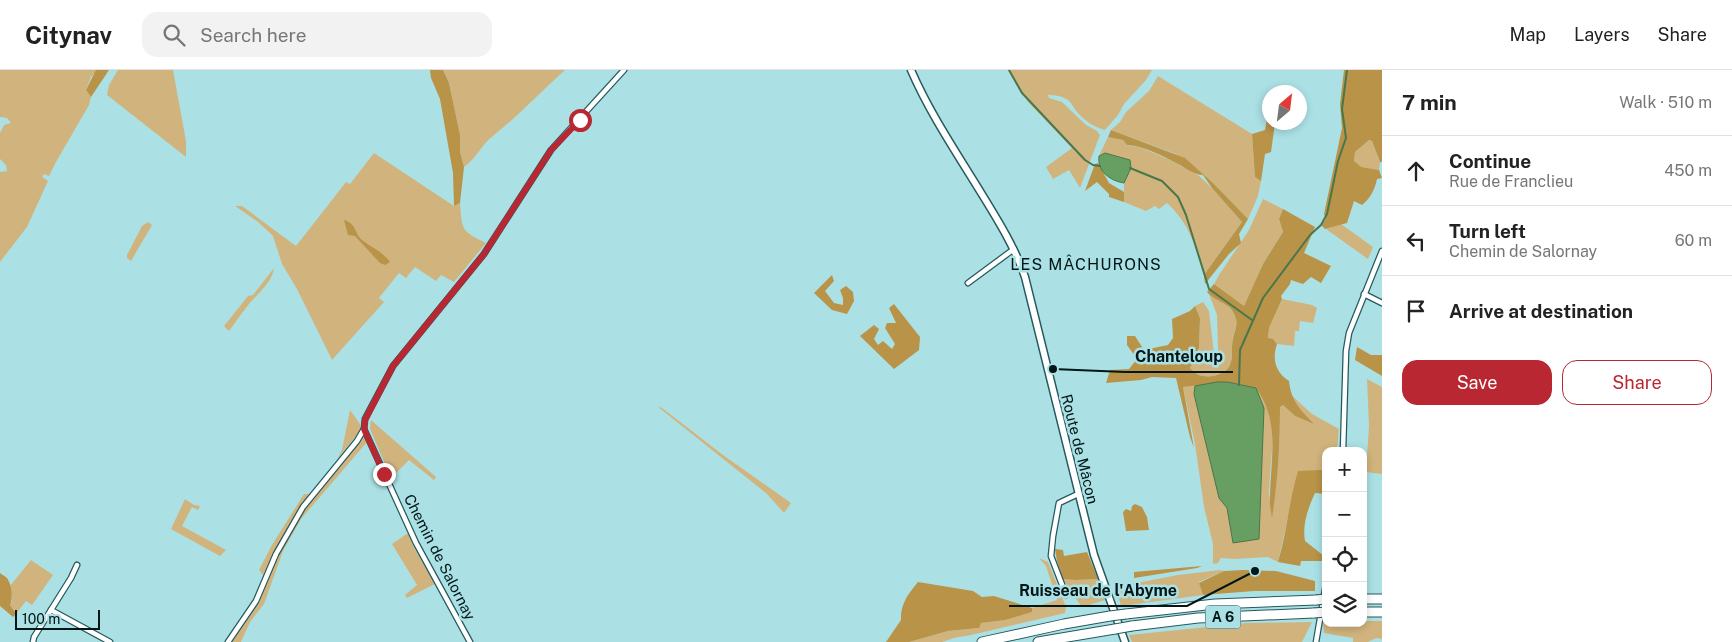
<!DOCTYPE html>
<html lang="en">
<head>
<meta charset="utf-8">
<style>
	:root { --surface:#fff; --page:#f2f2f2; --text:#222; --muted:#767676; --line:#e0e0e0; --accent:#b82732 }
	body { margin:0; font-family:"Public Sans",sans-serif; background:var(--page); color:var(--text) }
	.controls { position:absolute; right:15px; bottom:15px; display:grid; overflow:hidden; border-radius:10px; box-shadow:0 2px 8px #0003 }
	.controls button { width:45px; height:45px; display:grid; place-items:center; padding:0; border:0; border-bottom:1px solid var(--line); background:var(--surface); color:var(--text); font:25px sans-serif }
	.compass { position:absolute; left:1262px; top:15px; width:45px; height:45px; border-radius:50%; background:var(--surface); box-shadow:0 2px 8px #0003; rotate:28deg }
	.scale { position:absolute; left:15px; bottom:12px; width:85px; box-sizing:border-box; padding-left:5px; border:2px solid #021618; border-top:0; font-size:14px; line-height:18px; white-space:nowrap; color:#021618; -webkit-text-stroke:4px #abe1e5; paint-order:stroke }
	.stop { position:absolute; width:15px; height:15px; margin:-11px; border:4px solid #b82732; border-radius:50%; background:#fff }
	.stop.end { background:#b82732; border-color:#fff; box-shadow:0 1px 5px #0008 }
	.list { margin:0; padding:0; list-style:none }
	h2 { display:flex; justify-content:space-between; align-items:center; height:65px; margin:0; padding:0 20px; font-size:21px }
	h2 small { font-size:16px; font-weight:400; color:var(--muted) }
	.list li { display:grid; grid-template-columns:32px 1fr auto; gap:15px; align-items:center; box-sizing:border-box; height:70px; padding:0 20px; border-top:1px solid var(--line) }
	.list b { display:block; font-size:19px; white-space:nowrap }
	.list p { margin:0; font-size:16px; white-space:nowrap; color:var(--muted) }
	.list em { font-size:16px; font-style:normal; color:var(--muted) }
	.actions { display:flex; gap:10px; padding:15px 20px }
	.actions a { flex:1; padding:11px 0; border:1px solid var(--accent); border-radius:15px; text-align:center; font-size:18px; color:var(--accent) }
	.actions .main { background:var(--accent); color:#fff }
	.icon { flex:none; width:28px; height:28px; fill:none; stroke:currentColor; stroke-width:2; stroke-linecap:round; stroke-linejoin:round }
	.map { position:relative; flex:none; width:1382px; height:572px; overflow:hidden }
	header { display:flex; align-items:center; gap:30px; box-sizing:border-box; height:70px; padding:0 25px; background:var(--surface); border-bottom:1px solid var(--line) }
	header strong { font-size:24px }
	nav { display:flex; gap:28px; margin-inline-start:auto; font-size:18px }
	.search { width:350px; height:45px; background:var(--page); display:flex; align-items:center; gap:12px; box-sizing:border-box; padding:0 18px; border-radius:15px; color:var(--muted); font-size:19px }
	main { display:flex }
	aside { flex:1; background:var(--surface) }
	.map>svg:first-child { display:block }
	.green { fill:#d1b47d }
	.forest { fill:#b99347 }
	.water { fill:#679f63; stroke:#49764c }
	.lines { fill:none; stroke-linecap:round; stroke-linejoin:round }
	.stream { stroke:#49764c; stroke-width:2 }
	.street-casing { stroke:#25595d; stroke-width:7 }
	.secondary-casing { stroke:#25595d; stroke-width:9 }
	.highway-casing { stroke:#25595d; stroke-width:11 }
	.street { stroke:#fff; stroke-width:4.5 }
	.secondary { stroke:#fff; stroke-width:6 }
	.highway { stroke:#fff; stroke-width:9 }
	.highway-bridge-casing { stroke:#25595d; stroke-width:11; stroke-linecap:butt }
	.highway-bridge { stroke:#fff; stroke-width:9 }
	.route { stroke:#b82732; stroke-width:6 }
	.labels { text-anchor:middle; dominant-baseline:central; stroke-width:5; stroke-linejoin:round; paint-order:stroke }
	.shield { fill:#abe1e5; stroke:#355356; stroke-width:1 }
	.shield-label { font-size:14px; font-weight:bold; fill:#021618 }
	.street-label { font-size:15px; fill:#021618; stroke:#abe1e5 }
	.neighbourhood-label { font-size:16px; letter-spacing:1px; fill:#021618; stroke:#abe1e5 }
	.leader { fill:none; stroke:#021618; stroke-width:2 }
	.callout-dot { fill:#021618; stroke:#abe1e5; stroke-width:2 }
	.callout-label { font-size:16px; text-anchor:middle; font-weight:bold; fill:#021618; stroke:#abe1e5; stroke-width:5; stroke-linejoin:round; paint-order:stroke }
</style>
</head>
<body>
<header>
<strong>Citynav</strong>
<div class="search"><svg class="icon" aria-label="search" viewBox="0 0 24 24"><circle cx="10" cy="10" r="6"/><path d="M15 15l6 6"/></svg>Search here</div>
<nav><a>Map</a><a>Layers</a><a>Share</a></nav>
</header>
<main>
<div class="map">
<svg width="1382" height="572" viewBox="0 0 1382 572">
	<rect width="100%" height="100%" fill="#abe1e5"/>
	<g class="green">
		<path d="M0 0H96V2L91 7 86 20 91 27 89 35 56 92 49 106 44 104 42 107 48 111 27 157 0 192V102L7 101 6 95 0 89V63L4 55 11 53 7 48 0 47Z"/>
		<path d="M118 0H173L186 71V87L107 25 109 15Z"/>
		<path d="M443 0H565C541 22 518 46 493 66 481 75 476 89 464 97L460 82V65L449 13Z"/>
		<path d="M1008 0H1152L1146 10 1124 34 1118 45 1105 60C1094 57 1085 51 1078 43 1074 39 1072 33 1068 30 1062 26 1055 25 1048 25L1049 28 1062 32 1086 55 1097 61 1100 65 1080 118 1069 100 1053 109 1046 97 1072 78 1028 32Z"/>
		<path d="M1158 6 1252 64 1255 107 1261 111 1258 126 1248 149 1215 115 1176 84 1111 60 1120 52 1126 42 1149 21Z"/>
		<path d="M1108 67 1123 70 1127 75 1142 78 1168 89 1198 105 1212 118 1242 152 1204 205C1195 176 1190 154 1167 133L1159 139 1155 136 1146 141 1124 132V113L1131 98 1105 83 1099 86Z"/>
		<path d="M1369 70 1372 71 1380 92 1379 100 1360 97 1354 91 1355 82Z"/>
		<path d="M374 83 454 136 460 133C462 160 461 161 486 173L454 212 441 205 436 211 415 197 406 208 399 203 379 228 384 232 332 290 297 219 282 194 273 166 258 152 235 136H242L296 176 346 112 350 114Z"/>
		<path d="M1263 129 1283 139 1279 149 1283 162 1263 194 1244 236 1214 214 1219 205 1249 160Z"/>
		<path d="M148 152 152 155 131 191 127 188V185L142 156Z"/>
		<path d="M1341 154 1373 177 1368 189 1326 159Z"/>
		<path d="M274 198C272 214 255 225 246 238 240 245 235 253 229 261L224 256 248 226 253 225Z"/>
		<path d="M1209 224C1219 230 1230 235 1235 246 1239 253 1234 261 1233 268 1231 277 1233 287 1230 295 1226 304 1211 308 1203 306 1197 305 1194 302 1190 298L1199 278 1200 248 1195 236 1203 232 1209 241 1215 292 1220 290 1221 285 1218 280 1217 245Z"/>
		<path d="M1282 229 1312 235 1317 238 1313 253 1300 251 1299 261H1295L1294 276 1277 274 1273 269H1268L1269 258Z"/>
		<path d="M1367 309 1382 317V404L1366 402 1369 356Z"/>
		<path d="M1205 314 1256 318C1282 353 1269 387 1269 426 1270 433 1271 439 1272 446 1278 410 1280 373 1280 337L1283 335 1295 346 1312 353 1298 336 1290 324 1312 344 1339 359 1337 381H1326V402L1321 400 1288 447 1278 492 1268 487 1234 489 1221 488 1218 493 1213 494V474L1204 437 1195 374 1183 317Z"/>
		<path d="M657 336 662 338 723 385 791 433 784 443 767 424Z"/>
		<path d="M350 340 360 354V361L337 389 342 380Z"/>
		<path d="M371 350 436 407 434 410 409 390 393 406 388 401 370 359Z"/>
		<path d="M364 364 367 372 301 449 283 481 264 534 250 552 241 572H232L259 533 278 485 299 447 354 380Z"/>
		<path d="M304 424H310C291 449 276 477 263 505L259 500 272 475Z"/>
		<path d="M185 429 194 435 200 436 198 440 192 437 182 456 226 480 220 486 171 459Z"/>
		<path d="M408 463 413 476 435 514 407 528 405 525 417 515 392 474Z"/>
		<path d="M1039 488 1048 492 1066 537 1065 543 971 565 954 568 942 572H909L948 561 979 558 980 553 1005 550 1031 542 1032 538 1057 530 1046 496Z"/>
		<path d="M31 490 53 505 32 535 26 531 16 544 10 535 12 531 10 516Z"/>
		<path d="M1220 500 1224 501 1199 512 1203 525 1121 536 1116 517 1178 505Z"/>
		<path d="M1063 509 1075 510 1098 509 1105 530 1082 537 1071 522Z"/>
		<path d="M1323 551H1326V553H1363V551H1382V569L1376 568 1368 572H1353V568L1324 563Z"/>
		<path d="M1312 552 1302 572H1132L1129 565 1246 553Z"/>
	</g>
	<g class="forest">
		<path d="M96 0H109L91 27 86 20Z"/>
		<path d="M430 0H443L449 13 460 65V82L464 97 460 133 454 136 453 103 440 29 431 8Z"/>
		<path d="M1344 0H1382V92H1380L1372 71 1369 70 1355 82 1354 91 1361 97 1379 100 1382 108 1377 109C1375 119 1370 129 1362 135L1354 131 1347 153 1325 159 1321 155 1326 149 1324 144 1342 58 1340 34Z"/>
		<path d="M1269 38 1270 52 1275 53 1271 82 1265 84 1261 111 1255 107 1252 64 1265 60Z"/>
		<path d="M1111 60 1185 88 1215 115 1248 149 1239 164 1241 173 1229 184 1205 214 1204 205 1242 152 1212 118 1203 105C1194 105 1186 98 1178 94 1163 86 1144 76 1127 75L1123 70 1108 67Z"/>
		<path d="M1098 93 1109 113 1124 122V132L1109 127V124L1097 112 1085 121 1095 94Z"/>
		<path d="M1283 139 1315 157 1304 183 1331 196 1321 213 1311 207 1303 214 1291 210 1290 214 1281 226 1282 229 1269 258 1268 268 1273 269 1277 274C1272 289 1275 302 1289 311 1291 331 1300 339 1314 354L1295 346 1283 335 1280 337C1280 374 1278 411 1272 448 1271 441 1269 432 1270 425 1271 387 1280 351 1256 318L1227 312 1183 317 1194 378 1190 367 1176 308 1152 307 1141 310 1106 313 1110 300 1129 299 1137 289 1127 275V266H1135L1144 280 1168 275 1173 268 1172 249 1190 241 1195 236 1200 248 1199 278 1190 298C1194 302 1197 305 1203 306 1213 308 1229 303 1231 292 1233 284 1231 276 1233 269 1234 261 1239 254 1235 246 1230 232 1214 231 1207 222L1214 214 1244 236 1263 194 1283 162 1279 149Z"/>
		<path d="M344 150C357 154 354 163 362 170 371 177 383 182 390 192L385 195 380 193 355 166 348 165Z"/>
		<path d="M832 205 834 211 825 221 834 233 843 235V228L840 220 846 216 853 222 854 231 847 244 832 240 814 223Z"/>
		<path d="M894 234 920 267 919 280 894 299 860 266 874 255 879 259 874 269 878 275 883 271 892 279 895 274 885 258 887 253H896L889 238Z"/>
		<path d="M1357 277 1371 285H1382V306L1355 290Z"/>
		<path d="M1321 400 1326 402V424L1315 423C1308 438 1302 455 1305 471L1324 486 1322 491H1301L1300 496 1278 492C1287 462 1289 431 1298 401Z"/>
		<path d="M1135 434 1142 437 1147 447 1149 460 1126 461 1123 442 1126 439 1131 441 1132 436Z"/>
		<path d="M1055 479 1063 480 1064 486 1087 482 1098 509 1075 510 1063 509 1057 491Z"/>
		<path d="M1202 496 1197 498 1134 508V502Z"/>
		<path d="M1243 500 1276 501 1315 511V521H1254L1203 525 1199 513 1224 501Z"/>
		<path d="M0 503C2 505 5 506 7 508 12 515 13 529 10 535L16 544 13 547 0 536Z"/>
		<path d="M918 512 973 521 982 527 994 526 1032 538V542L1005 550 981 553 979 558 948 561 909 572H886L901 550C900 535 908 524 918 512Z"/>
	</g>
	<g class="water">
		<path d="M1105 83 1130 90 1131 98 1124 113C1111 111 1097 102 1099 86Z"/>
		<path d="M1217 312H1227L1256 318 1264 338 1259 469 1233 473 1227 438 1219 428 1194 324 1195 316Z"/>
	</g>
	<g class="lines">
		<g class="stream">
			<path d="M1009 0 1022 23 1085 90 1093 95 1100 96"/>
			<path d="M1130 98 1162 111 1178 127 1186 145 1209 219 1252 250"/>
			<path d="M1239 315 1240 280 1263 228 1310 165 1321 155 1327 144 1338 91 1346 68 1342 39 1347 0"/>
			<path d="M1255 501 1256 506"/>
		</g>
		<g class="street-casing">
			<g id="street">
				<path d="M968 213 1014 179"/>
				<path d="M1364 224 1382 233"/>
				<path d="M364 359 416 473 470 572"/>
				<path d="M1343 381 1346 281 1349 263 1382 181"/>
				<path d="M1066 525 1051 486 1053 466 1059 433 1078 424"/>
				<path d="M51 540 110 572"/>
				<path d="M33 572 34 567 71 508 77 495"/>
				<path d="M228 572 256 531 276 484 303 437 357 371 364 359 365 349 393 296 484 184 551 80 624 0"/>
				<path d="M1316 572 1326 514"/>
			</g>
		</g>
		<g class="secondary-casing">
			<path id="secondary" d="M911 0C930 44 958 85 983 126 999 152 1015 178 1025 207L1094 485 1125 572"/>
		</g>
		<g class="highway-casing">
			<g id="highway">
				<path d="M1363 529H1382"/>
				<path d="M1363 542H1382"/>
				<path d="M1126 544 1215 534 1316 530"/>
				<path d="M1132 556 1198 548 1314 543"/>
				<path d="M982 572 1064 554 1110 546"/>
				<path d="M1038 572 1115 559"/>
			</g>
		</g>
		<use href="#street" class="street"/>
		<use href="#secondary" class="secondary"/>
		<use href="#highway" class="highway"/>
		<g class="highway-bridge-casing">
			<g id="highway-bridge">
				<path d="M1316 530 1326 529"/>
				<path d="M1314 543 1326 542"/>
				<path d="M1110 546 1126 544"/>
				<path d="M1115 559 1132 556"/>
			</g>
		</g>
		<use href="#highway-bridge" class="highway-bridge"/>
	</g>
	<g class="lines">
		<path class="route" d="M384 404 364 359 365 350 393 296 484 184 551 80 580 50"/>
	</g>
	<g class="labels">
		<rect class="shield" x="1205.5" y="535.5" width="35" height="23" rx="4"/>
		<g class="shield-label">
			<text x="1223" y="547">A 6</text>
		</g>
		<g class="street-label">
			<text transform="translate(1080 379) rotate(76)">Route de Mâcon</text>
			<text transform="translate(440 487) rotate(63)">Chemin de Salornay</text>
		</g>
		<g class="neighbourhood-label">
			<text x="1086" y="194">LES MÂCHURONS</text>
		</g>
	</g>
	<path class="leader" d="M1053 299L1125 302H1233M1255 501L1187 536H1009"/>
	<g class="callout-dot">
		<circle cx="1053" cy="299" r="5"/>
		<circle cx="1255" cy="501" r="5"/>
	</g>
	<g class="callout-label">
		<text x="1179" y="292">Chanteloup</text>
		<text x="1098" y="526">Ruisseau de l'Abyme</text>
	</g>
</svg>
<div class="controls">
<button>+</button>
<button>−</button>
<button><svg class="icon" aria-label="locate" viewBox="0 0 24 24"><circle cx="12" cy="12" r="6"/><path d="M12 2v4M12 18v4M2 12h4M18 12h4"/></svg></button>
<button><svg class="icon" aria-label="layers" viewBox="0 0 24 24"><path d="M12 4l9 5-9 5-9-5zM3 14l9 5 9-5"/></svg></button>
</div>
<svg class="compass" viewBox="-18 -18 36 36"><path d="M0-13l5 13h-10z" fill="#e53935"/><path d="M0 13l5-13h-10z" fill="#767676"/></svg>
<div class="scale">100 m</div>
<div class="stop" style="left:580px;top:50px"></div>
<div class="stop end" style="left:384px;top:404px"></div>
</div>
<aside>
<h2>7 min<small>Walk · 510 m</small></h2>
<ul class="list">
<li><svg class="icon" aria-label="ahead" viewBox="0 0 24 24"><path d="M12 20V5M6 11l6-6 6 6"/></svg><div><b>Continue</b><p>Rue de Franclieu</p></div><em>450 m</em></li>
<li><svg class="icon" aria-label="left" viewBox="0 0 24 24"><path d="M17 20v-9H6M10 6l-5 5 5 5"/></svg><div><b>Turn left</b><p>Chemin de Salornay</p></div><em>60 m</em></li>
<li><svg class="icon" aria-label="arrive" viewBox="0 0 24 24"><path d="M6 21V4h12l-3 4 3 4H6"/></svg><div><b>Arrive at destination</b></div></li>
</ul>
<div class="actions"><a class="main">Save</a><a>Share</a></div>
</aside>
</main>
</body>
</html>
